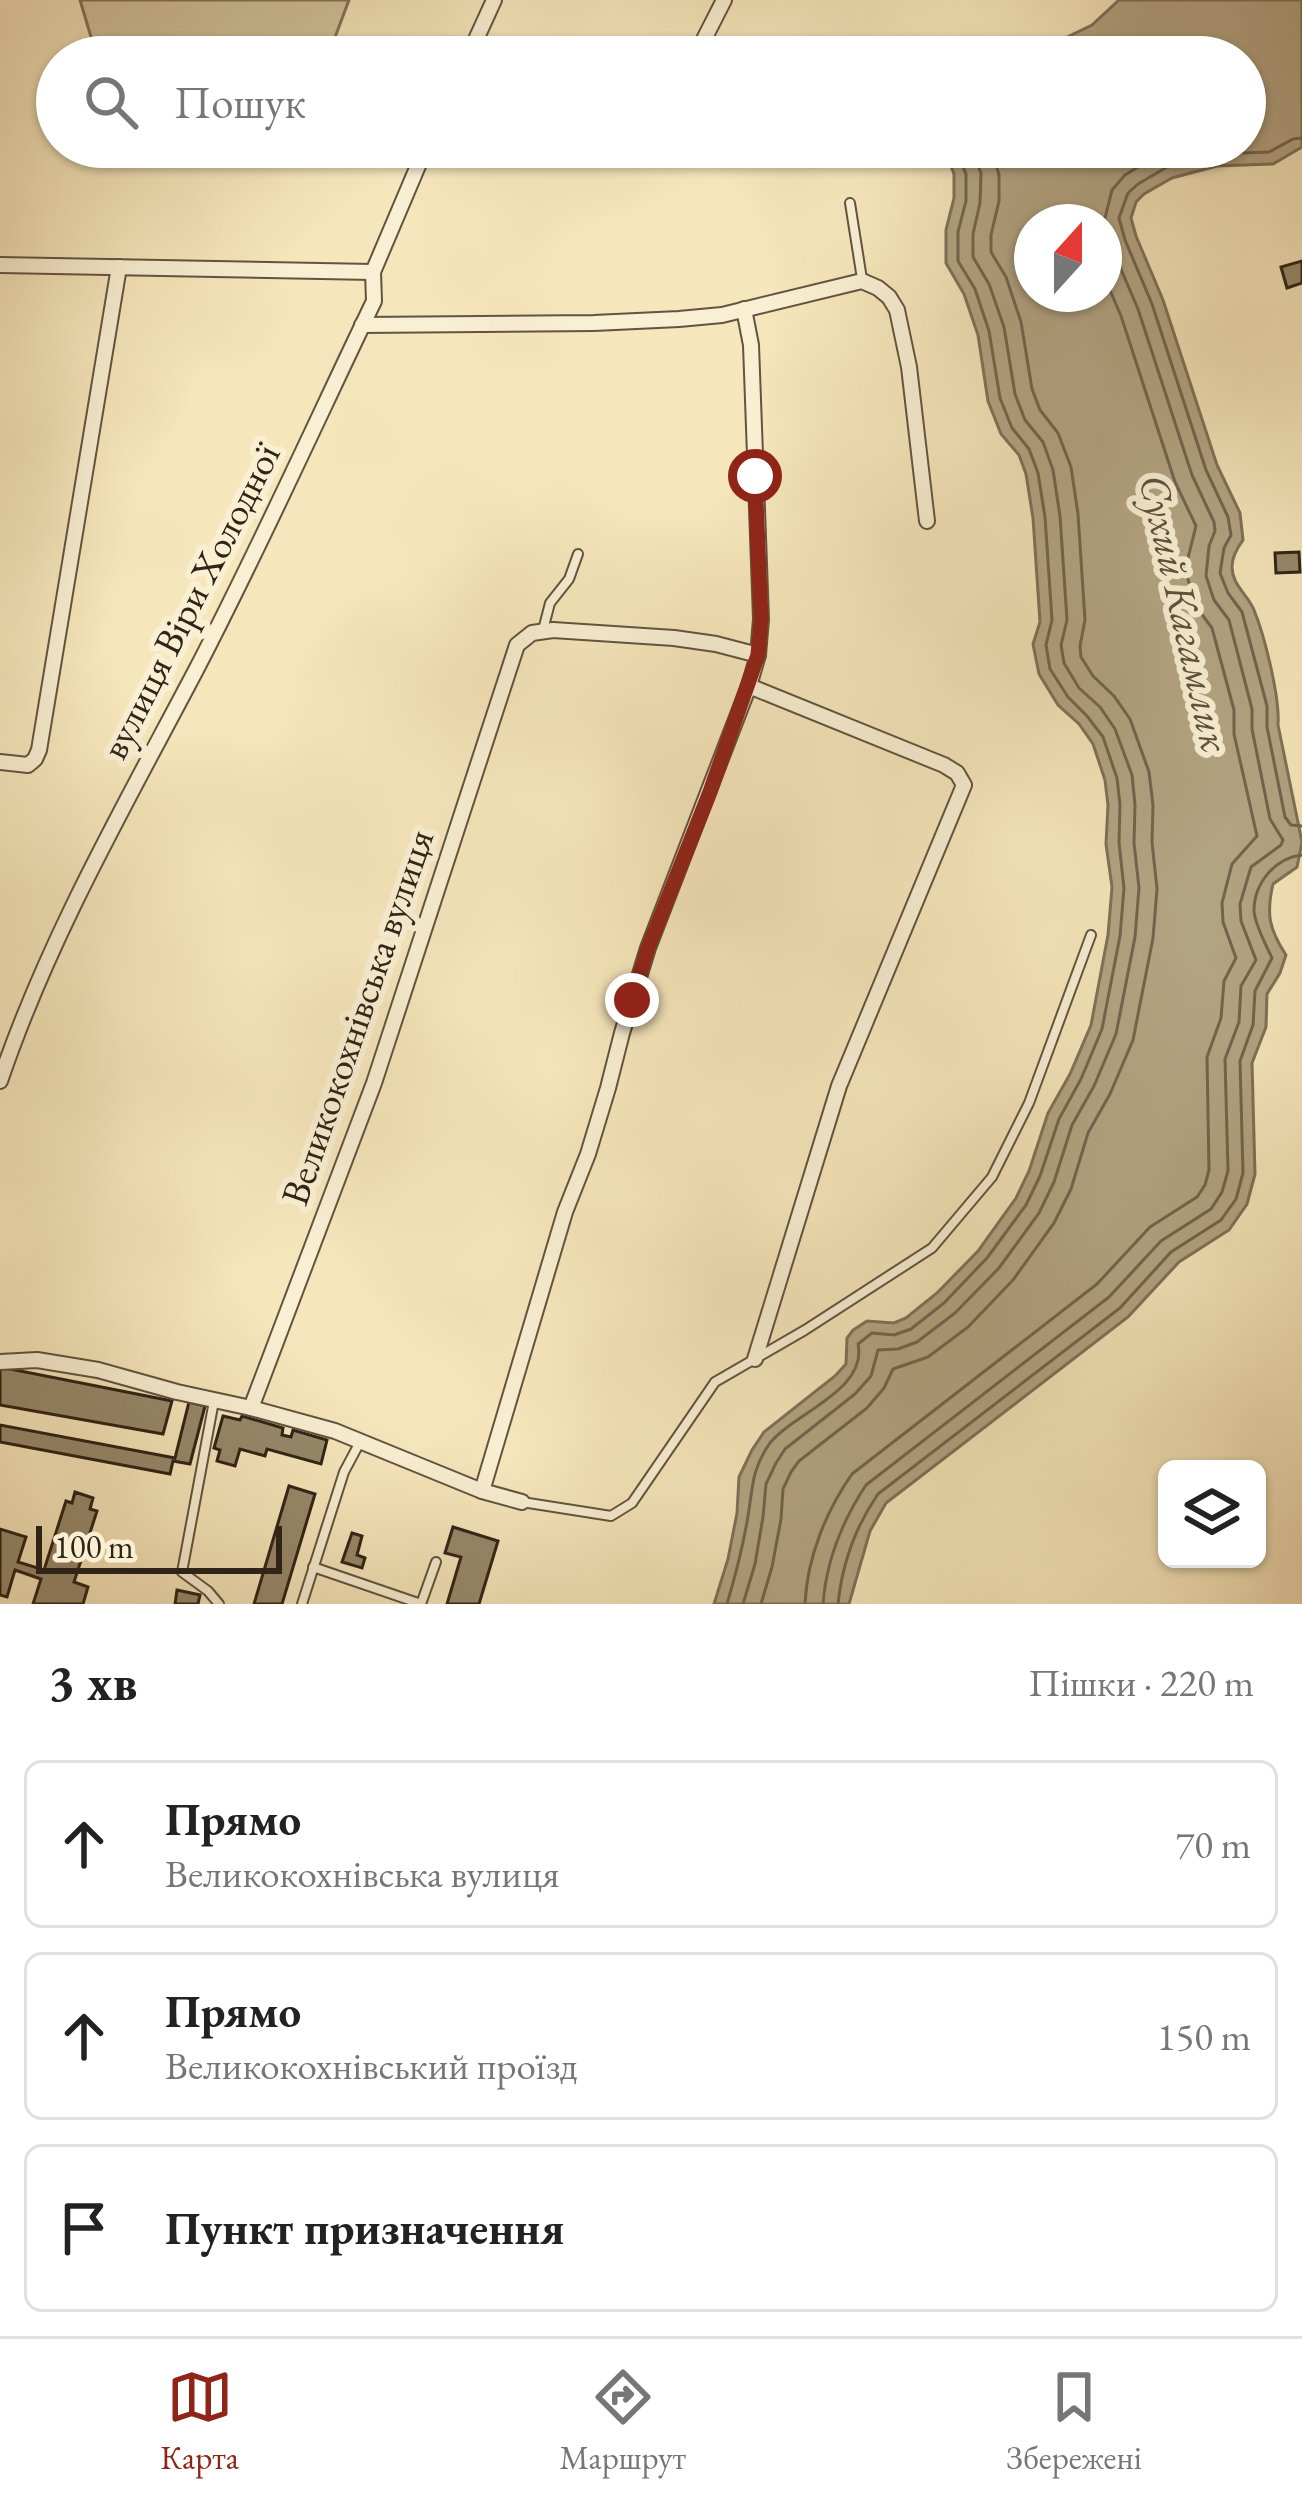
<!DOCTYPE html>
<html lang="uk">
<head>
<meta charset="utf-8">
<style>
	:root { --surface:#fff; --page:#f2f2f2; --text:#222; --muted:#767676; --line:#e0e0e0; --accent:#8f2418 }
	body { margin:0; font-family:"EB Garamond",serif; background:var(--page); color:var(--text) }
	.controls { position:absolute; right:36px; bottom:36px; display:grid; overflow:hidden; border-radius:18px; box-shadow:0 3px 9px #0004 }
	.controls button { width:108px; height:108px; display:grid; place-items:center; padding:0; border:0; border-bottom:3px solid var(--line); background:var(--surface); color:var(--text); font:60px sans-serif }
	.compass { position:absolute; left:1014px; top:204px; width:108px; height:108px; border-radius:50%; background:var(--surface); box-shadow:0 3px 9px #0004; rotate:21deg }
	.scale { position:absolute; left:36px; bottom:30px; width:246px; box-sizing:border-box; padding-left:12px; border:6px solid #302417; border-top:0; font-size:33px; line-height:42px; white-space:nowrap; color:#302417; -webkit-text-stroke:9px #f9efd3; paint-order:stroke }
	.stop { position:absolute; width:36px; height:36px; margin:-27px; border:9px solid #8f2418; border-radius:50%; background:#fff }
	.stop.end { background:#8f2418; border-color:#fff; box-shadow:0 3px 12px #0008 }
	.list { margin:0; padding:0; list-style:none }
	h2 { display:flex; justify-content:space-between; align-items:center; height:156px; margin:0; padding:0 48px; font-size:51px }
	h2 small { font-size:39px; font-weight:400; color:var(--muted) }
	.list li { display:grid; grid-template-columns:78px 1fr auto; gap:36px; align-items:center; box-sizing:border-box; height:168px; margin:0 24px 24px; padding:0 24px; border:3px solid var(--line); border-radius:18px }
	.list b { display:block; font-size:45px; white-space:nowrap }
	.list p { margin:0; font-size:39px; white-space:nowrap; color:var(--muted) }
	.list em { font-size:39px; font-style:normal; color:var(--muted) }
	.icon { flex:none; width:66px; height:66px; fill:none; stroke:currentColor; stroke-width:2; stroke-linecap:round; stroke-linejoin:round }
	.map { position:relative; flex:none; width:1302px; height:1604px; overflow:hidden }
	.search { position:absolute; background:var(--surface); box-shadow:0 3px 9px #0004; left:36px; right:36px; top:36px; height:132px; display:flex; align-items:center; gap:30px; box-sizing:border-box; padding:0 42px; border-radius:66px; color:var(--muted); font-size:45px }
	.sheet { height:732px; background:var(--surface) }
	nav { display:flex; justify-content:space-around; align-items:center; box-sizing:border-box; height:168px; border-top:3px solid var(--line); background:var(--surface); font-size:33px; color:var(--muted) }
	nav a { display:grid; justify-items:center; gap:6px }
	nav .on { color:var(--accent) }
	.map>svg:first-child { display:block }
	.green { fill:#d4c59f; stroke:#82745b; stroke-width:3 }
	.water { fill:#b3a483; stroke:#7f7158; stroke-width:3; fill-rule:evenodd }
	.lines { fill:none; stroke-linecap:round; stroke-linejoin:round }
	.shore { stroke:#72644d; stroke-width:3 }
	.building { fill:#97896c; stroke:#302417; stroke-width:3 }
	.service-casing { stroke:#625440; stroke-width:12 }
	.minor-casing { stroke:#625440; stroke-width:18 }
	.service { stroke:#f9efd3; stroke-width:8 }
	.minor { stroke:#f9efd3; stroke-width:14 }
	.route { stroke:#8f2418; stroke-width:15 }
	.labels { text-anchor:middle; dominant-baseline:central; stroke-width:12; stroke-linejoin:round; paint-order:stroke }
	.street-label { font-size:39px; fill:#302417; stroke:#f9efd3 }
	.water-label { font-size:42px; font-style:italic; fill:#5e513d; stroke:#f9efd3 }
</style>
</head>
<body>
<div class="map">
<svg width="1302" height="1604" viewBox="0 0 1302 1604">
	<rect width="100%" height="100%" fill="#f6e6bb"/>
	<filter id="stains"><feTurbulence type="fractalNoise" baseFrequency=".00167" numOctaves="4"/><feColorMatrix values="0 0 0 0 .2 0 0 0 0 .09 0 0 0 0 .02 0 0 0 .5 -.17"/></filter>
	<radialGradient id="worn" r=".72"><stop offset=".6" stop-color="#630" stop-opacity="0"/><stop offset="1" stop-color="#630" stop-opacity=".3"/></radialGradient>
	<path class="green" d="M80 0H349L334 40 315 49 310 57H97Z"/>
	<path class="water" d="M1119 0H1302V147L1273 164 1217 166 1172 178 1144 194 1136 202 1131 218 1136 236 1163 300 1217 465 1240 513 1243 540C1237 548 1232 557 1232 567 1232 585 1248 595 1254 610 1265 637 1280 698 1278 725L1302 842 1297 867 1273 884C1266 914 1269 929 1286 955L1280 973 1267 994 1266 1027 1252 1063 1255 1174 1247 1204 1229 1230 1179 1262 1128 1317 886 1503 870 1531 849 1604H714L728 1559 737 1513 739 1477 752 1450 764 1432 835 1376 846 1364 847 1338 853 1330 867 1321 894 1323 906 1318 937 1293 978 1251 1016 1198 1029 1171 1048 1113 1070 1074 1091 1025 1108 935 1112 887 1106 844 1108 805 1105 780 1093 744 1079 724 1058 705 1039 674 1033 644 1040 622 1033 518 1026 474 1019 455 1001 434 988 401 978 335 964 294 946 263V230L954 198V174L943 147H1245V57H1036L1057 42 1092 25ZM1032 222H1104V294H1032Z"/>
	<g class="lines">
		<g class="shore">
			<path d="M1302 138 1293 139 1269 152 1215 154 1167 167 1138 184 1128 193 1119 218 1125 240 1152 304 1206 470 1228 517 1231 535 1224 548 1220 573 1228 593 1242 612 1267 706V727L1285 817 1291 825 1302 826"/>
			<path d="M727 1604C735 1577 742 1550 747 1522 753 1491 750 1471 770 1443 794 1413 868 1390 858 1344L872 1333 894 1335 911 1329 944 1303 987 1258 1026 1205 1040 1176 1059 1119 1081 1079 1102 1029 1120 936 1124 888 1119 843 1120 805 1117 778 1103 737 1087 716 1068 697 1050 669 1046 645 1052 620 1045 517 1038 473 1029 449 1012 428 1000 398 989 331 975 289 958 261V232L966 201V174L955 147"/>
			<path d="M743 1604 755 1564 763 1517 766 1484 776 1463 785 1449 855 1394 871 1376 878 1350 898 1349 917 1342 955 1313 999 1268 1039 1213 1054 1182 1072 1125 1094 1086 1116 1034 1135 937 1139 888 1134 843 1135 805 1132 775 1115 729 1100 707 1079 688 1064 663 1061 645 1067 620 1060 516 1053 470 1043 442 1025 420 1015 394 1004 327 989 284 973 257V234L980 203 981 173 971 147"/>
			<path d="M761 1604 772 1567 781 1519 783 1489 791 1472 799 1461 867 1408 884 1388 893 1369 928 1357 968 1327 1013 1280 1054 1223 1071 1189 1088 1133 1110 1094 1133 1040 1153 938 1157 889 1152 842 1153 805 1149 772 1130 719 1114 696 1093 676 1081 657 1080 646 1085 620 1078 514 1071 467 1058 433 1040 410 1032 389 1021 322 1006 277 991 252V235L999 201V175L991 147"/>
			<path d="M805 1604C807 1558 826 1511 852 1474L1097 1284 1150 1227 1197 1197 1205 1185 1209 1170 1207 1057 1221 1018 1224 981 1236 958 1223 922 1222 903 1232 864 1257 836 1234 734V710L1212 628 1198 609 1188 580 1187 562 1196 526 1175 482 1121 316 1104 276"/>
			<path d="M823 1604C826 1562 843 1520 866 1485L1109 1297 1161 1241 1211 1209 1222 1192 1228 1171 1225 1059 1239 1022 1241 986 1256 960 1241 921 1240 904 1251 867 1281 845 1283 840 1270 819 1252 729V709L1229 620 1214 600 1206 576 1209 546 1215 531 1214 522 1192 475 1138 309 1111 246 1104 222 1112 190 1125 175 1159 154 1182 147"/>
			<path d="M838 1604C842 1565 856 1526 878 1494L1120 1308 1171 1252 1221 1220 1236 1199 1243 1173 1240 1061 1253 1025 1255 991 1272 958C1266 945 1255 925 1254 911 1254 883 1275 858 1302 855"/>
		</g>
	</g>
	<g class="building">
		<path d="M1302 261V283L1287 288 1281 267Z"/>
		<path d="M1299 552 1300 572 1276 573 1275 553Z"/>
		<path d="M0 1367 172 1401 163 1434 0 1405Z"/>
		<path d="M189 1402 205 1406 190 1464 173 1461 170 1474 0 1442V1425L175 1458Z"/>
		<path d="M223 1416 240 1420 242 1416 283 1428 282 1435 291 1437 293 1430 327 1440 321 1464 267 1449 265 1456 240 1449 235 1466 217 1461 220 1450 214 1448Z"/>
		<path d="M289 1486 315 1494 282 1604H254Z"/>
		<path d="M75 1492 93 1498 90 1509 97 1511 74 1582 88 1587 83 1604H33L41 1579 15 1570 7 1597 0 1595V1529L26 1537 18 1562 44 1570 66 1501 72 1503Z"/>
		<path d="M453 1527 498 1541 479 1604H447L461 1557 445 1553Z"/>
		<path d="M352 1533 362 1536 357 1555 365 1558 362 1568 342 1562Z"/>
		<path d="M177 1590 200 1595 198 1604H175Z"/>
	</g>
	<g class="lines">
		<g class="service-casing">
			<g id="service">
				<path d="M850 203 862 279"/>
				<path d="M543 630 550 603 569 579 578 554"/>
				<path d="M214 1401 182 1572 208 1591 219 1604"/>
				<path d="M522 1502 611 1516 632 1503 715 1382 805 1330 932 1248 992 1177 1029 1103 1091 935"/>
				<path d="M313 1567 421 1604"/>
				<path d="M302 1604 344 1472 360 1442"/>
				<path d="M421 1604 436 1562"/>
			</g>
		</g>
		<g class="minor-casing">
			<g id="minor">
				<path d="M468 57 494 0"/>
				<path d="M695 57 724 0"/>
				<path d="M0 265 373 272"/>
				<path d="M362 325 594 323 679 319 722 315 862 281 878 288 889 297 897 310 909 367 927 521"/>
				<path d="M749 686 944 765 957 773 964 785 839 1086 755 1359"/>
				<path d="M0 762 28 765 35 759 39 750 119 267"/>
				<path d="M0 1081C49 937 125 805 196 670 259 549 315 424 374 301L373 272 426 147"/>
				<path d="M0 1362 37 1360 98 1370 177 1392 251 1408 335 1431 482 1491 522 1502"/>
				<path d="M251 1408 374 1083 517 645 532 633 553 630 674 638 716 644 758 655"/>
				<path d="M482 1491 565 1212 588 1154 608 1088 622 1033 648 948 749 686 758 655 761 619 751 345 744 309"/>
			</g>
		</g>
		<use href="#service" class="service"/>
		<use href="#minor" class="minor"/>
	</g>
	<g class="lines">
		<path class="route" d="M632 1000 648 948 710 792 758 655 761 619 755 476"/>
	</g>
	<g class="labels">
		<g class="street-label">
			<text transform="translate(190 601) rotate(-63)">вулиця Віри Холодної</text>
			<text transform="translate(357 1017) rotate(-71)">Великокохнівська вулиця</text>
		</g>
		<g class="water-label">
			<text transform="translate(1185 613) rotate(77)">Сухий Кагамлик</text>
		</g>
	</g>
	<rect width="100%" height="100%" filter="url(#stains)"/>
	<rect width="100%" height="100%" fill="url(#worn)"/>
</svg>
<div class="controls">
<button><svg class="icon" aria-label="layers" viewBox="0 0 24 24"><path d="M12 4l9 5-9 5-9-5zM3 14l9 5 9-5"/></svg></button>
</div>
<svg class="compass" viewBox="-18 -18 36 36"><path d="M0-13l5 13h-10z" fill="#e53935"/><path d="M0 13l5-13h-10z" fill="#767676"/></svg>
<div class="scale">100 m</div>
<div class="stop" style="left:755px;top:476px"></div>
<div class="stop end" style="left:632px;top:1000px"></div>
<div class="search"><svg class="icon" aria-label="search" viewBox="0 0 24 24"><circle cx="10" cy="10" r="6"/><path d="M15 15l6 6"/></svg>Пошук</div>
</div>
<section class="sheet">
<h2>3 хв<small>Пішки · 220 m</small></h2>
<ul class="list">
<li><svg class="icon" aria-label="ahead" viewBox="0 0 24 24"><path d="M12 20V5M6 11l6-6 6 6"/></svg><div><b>Прямо</b><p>Великокохнівська вулиця</p></div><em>70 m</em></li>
<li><svg class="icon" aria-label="ahead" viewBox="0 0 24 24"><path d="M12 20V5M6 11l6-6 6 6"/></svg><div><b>Прямо</b><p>Великокохнівський проїзд</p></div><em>150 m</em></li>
<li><svg class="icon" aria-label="arrive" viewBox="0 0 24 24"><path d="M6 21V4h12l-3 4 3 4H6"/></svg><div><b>Пункт призначення</b></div></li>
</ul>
</section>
<nav>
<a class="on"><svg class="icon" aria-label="map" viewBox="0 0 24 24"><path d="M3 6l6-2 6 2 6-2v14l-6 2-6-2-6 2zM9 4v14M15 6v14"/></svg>Карта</a>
<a><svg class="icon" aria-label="directions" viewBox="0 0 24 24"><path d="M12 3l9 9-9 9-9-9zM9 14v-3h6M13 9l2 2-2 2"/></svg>Маршрут</a>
<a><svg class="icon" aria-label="saved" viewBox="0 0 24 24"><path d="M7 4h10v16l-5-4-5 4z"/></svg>Збережені</a>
</nav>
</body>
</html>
